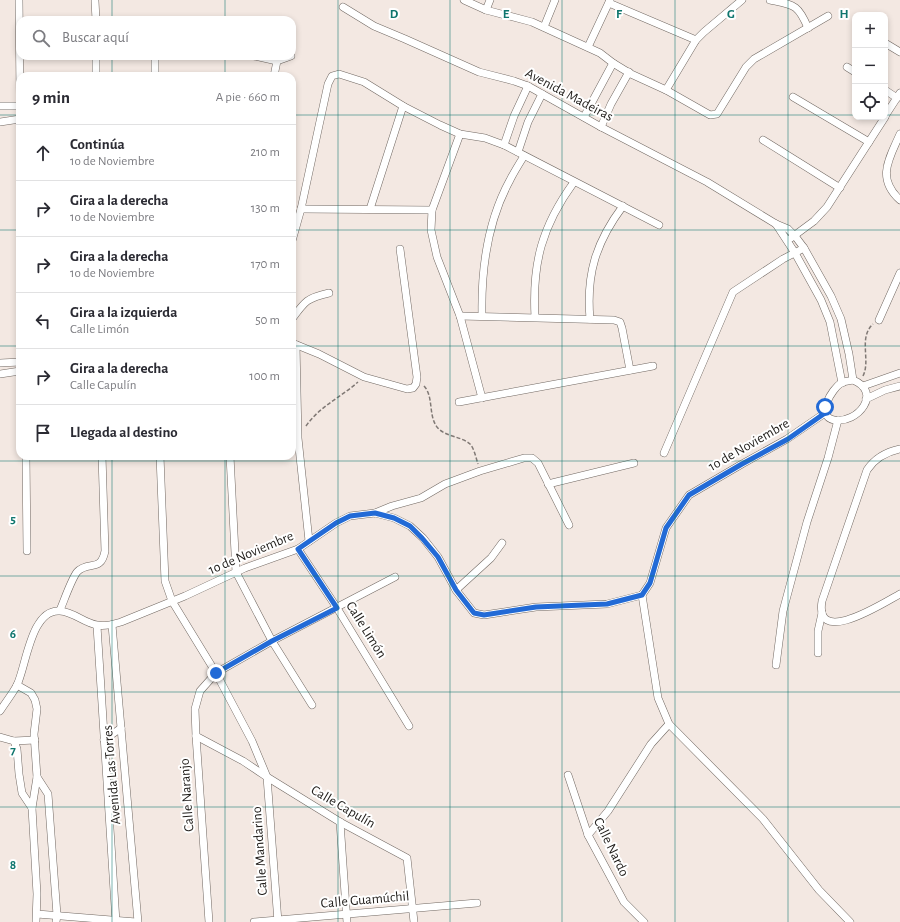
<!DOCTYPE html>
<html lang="es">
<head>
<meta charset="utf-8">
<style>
	:root { --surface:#fff; --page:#f2f2f3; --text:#2b2b33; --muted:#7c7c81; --line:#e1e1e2 }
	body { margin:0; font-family:"Alegreya Sans",sans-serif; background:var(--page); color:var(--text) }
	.controls { position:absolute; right:12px; top:12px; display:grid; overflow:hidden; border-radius:8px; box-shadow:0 2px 6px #0003 }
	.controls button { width:36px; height:36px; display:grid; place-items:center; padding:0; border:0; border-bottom:1px solid var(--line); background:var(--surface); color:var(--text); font:20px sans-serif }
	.stop { position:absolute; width:12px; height:12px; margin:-9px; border:3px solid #226ad6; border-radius:50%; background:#fff }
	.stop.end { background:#226ad6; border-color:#fff; box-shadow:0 1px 4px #0008 }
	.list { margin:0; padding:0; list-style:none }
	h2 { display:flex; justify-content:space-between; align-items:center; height:52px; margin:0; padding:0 16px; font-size:17px }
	h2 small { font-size:13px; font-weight:400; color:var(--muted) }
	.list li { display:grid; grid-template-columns:26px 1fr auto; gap:12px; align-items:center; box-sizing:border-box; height:56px; padding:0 16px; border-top:1px solid var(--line) }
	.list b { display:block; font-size:15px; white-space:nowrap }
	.list p { margin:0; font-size:13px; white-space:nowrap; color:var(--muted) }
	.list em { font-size:13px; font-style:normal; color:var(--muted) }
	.icon { flex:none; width:22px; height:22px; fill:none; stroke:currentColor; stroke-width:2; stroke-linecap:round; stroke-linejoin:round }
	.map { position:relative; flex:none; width:900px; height:922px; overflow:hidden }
	.search { position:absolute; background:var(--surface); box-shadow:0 2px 6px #0003; left:16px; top:16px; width:280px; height:44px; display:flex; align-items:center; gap:10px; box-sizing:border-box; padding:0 14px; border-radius:12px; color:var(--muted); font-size:15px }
	.panel { position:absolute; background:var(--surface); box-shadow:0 2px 6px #0003; left:16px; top:72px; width:280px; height:388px; border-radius:12px }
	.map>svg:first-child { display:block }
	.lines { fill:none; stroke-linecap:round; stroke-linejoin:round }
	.minor-casing { stroke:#716862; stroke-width:8 }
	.path { stroke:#807975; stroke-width:1.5; stroke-dasharray:4 2; stroke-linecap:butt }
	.minor { stroke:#fff; stroke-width:7 }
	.route { stroke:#226ad6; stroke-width:5 }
	.grid { fill:none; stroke:#0f766e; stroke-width:1; stroke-opacity:0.55 }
	.labels { text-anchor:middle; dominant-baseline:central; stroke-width:4; stroke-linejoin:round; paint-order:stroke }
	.street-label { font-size:14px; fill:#1f1c19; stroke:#fff }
	.grid-label { font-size:13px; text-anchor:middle; font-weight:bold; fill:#0f766e; stroke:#fff; stroke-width:4; stroke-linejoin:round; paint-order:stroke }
</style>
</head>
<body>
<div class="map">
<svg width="900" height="922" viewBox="0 0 900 922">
	<rect width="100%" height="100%" fill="#f3e8e2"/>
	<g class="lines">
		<g class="minor-casing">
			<g id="minor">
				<path d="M19 0 20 94"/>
				<path d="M464 0 486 10 532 22 600 53 613 63 631 74 666 90 710 115 717 114 746 67 754 59 828 16"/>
				<path d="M770 0C794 5 798 4 808 28"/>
				<path d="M95 1 96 20"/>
				<path d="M609 3 696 40"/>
				<path d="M343 7 374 26 405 39 479 72 514 81 528 86 601 127 707 182 776 224 788 229 795 236 804 248 831 296 841 319 849 354 853 380"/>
				<path d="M486 10 490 0"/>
				<path d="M544 27 555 0"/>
				<path d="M885 43 900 52"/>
				<path d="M588 47 610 0"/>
				<path d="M155 56V76"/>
				<path d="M254 56 277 61 291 56"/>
				<path d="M847 67 855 72"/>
				<path d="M96 76V56"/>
				<path d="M274 76 277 61"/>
				<path d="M666 90 696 40 704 32 742 0"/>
				<path d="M885 90 897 98"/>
				<path d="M793 97 869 142"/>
				<path d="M0 106H20"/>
				<path d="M885 116 900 93"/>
				<path d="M584 117 613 63"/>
				<path d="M0 122 20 119"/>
				<path d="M601 127 611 104 629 72"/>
				<path d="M460 134 432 210 431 230 437 257 460 316 482 398"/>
				<path d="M900 134C889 159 876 178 900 200"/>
				<path d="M763 140 840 188"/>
				<path d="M504 145 514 116 528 86"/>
				<path d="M518 152 528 122 542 94"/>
				<path d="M301 209 432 210"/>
				<path d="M370 209 403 106"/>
				<path d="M776 224 795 253 821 300 830 322 842 383"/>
				<path d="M791 238 814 221 827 207 885 117"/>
				<path d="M292 241 301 209 328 84 332 76 339 74 364 82 403 106 440 125 460 134 485 138 504 145 659 225"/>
				<path d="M460 316 614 320 620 322 622 328 630 370"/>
				<path d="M482 316C481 269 487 222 510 180 514 172 519 164 524 156"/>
				<path d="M535 317C532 263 542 226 574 182"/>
				<path d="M292 319C305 301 307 298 329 293"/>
				<path d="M590 319C586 274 596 242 623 206"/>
				<path d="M879 320 900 273"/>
				<path d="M292 343 319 354 364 377 407 389 413 388 416 384 417 377 400 249"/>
				<path d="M296 345 298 438 309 541"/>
				<path d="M0 363 20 362"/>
				<path d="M0 374 20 371"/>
				<path d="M853 380C883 392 858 424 834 420 815 416 832 389 841 383 844 381 850 381 853 380Z"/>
				<path d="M863 386 900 373"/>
				<path d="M866 399 885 390 900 386"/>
				<path d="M459 402 653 366"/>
				<path d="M900 449C886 452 875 458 867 470L822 601C814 648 885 602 900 594"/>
				<path d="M664 453 733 292 783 259 804 248"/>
				<path d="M26 456 27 551"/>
				<path d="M160 456 165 581 172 601 216 673 252 741 267 777 340 822 407 858 414 922"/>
				<path d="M230 456 236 572 272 641 312 705"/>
				<path d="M548 484 634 463"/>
				<path d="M375 513 392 506 421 498 445 484 480 471 524 458H532L538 463 569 525"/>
				<path d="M298 549 337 608 409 726"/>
				<path d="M456 590 491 558 502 543"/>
				<path d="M642 595 658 698 669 724 763 819 819 890 850 922"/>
				<path d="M60 610C64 601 71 580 77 572 88 560 101 573 105 551L102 456"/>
				<path d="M112 625 138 922"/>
				<path d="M97 626 116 922"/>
				<path d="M818 653V631L822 613"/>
				<path d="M776 665 783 611 807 522 828 458 838 420"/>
				<path d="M17 685 31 693 35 700 37 709 34 734 37 777 48 794 57 915 56 922"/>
				<path d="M0 711C5 703 13 693 17 685 26 667 31 608 60 611 74 612 84 623 97 625 105 627 114 624 121 622L185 596 245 568 298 549 336 523 350 516 375 513 394 518 410 526 423 538 438 557 456 590 474 613 484 615 536 607 607 604 642 595 650 583 666 528 689 495 742 464 787 439 825 413"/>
				<path d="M196 736 243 761 267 777 278 922"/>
				<path d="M0 737 14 741 17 749 19 774 22 793 32 808 37 894 36 922"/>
				<path d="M104 740 121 728"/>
				<path d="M14 741 35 740"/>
				<path d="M568 775 588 835 624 902 644 922"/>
				<path d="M32 808 37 777"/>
				<path d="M340 822 347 922"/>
				<path d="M588 835 608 811 651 744 669 724"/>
				<path d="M37 914 136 922"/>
				<path d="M209 922 196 736 195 709 200 691 216 673 272 641 395 577"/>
				<path d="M254 922 477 903"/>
			</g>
		</g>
		<g class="path">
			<path d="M863 376C871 360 858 338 873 324"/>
			<path d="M424 386C434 397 428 415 437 427 445 437 461 436 470 444 474 448 476 458 478 464"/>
			<path d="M306 426C319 407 341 397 358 382"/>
		</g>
		<use href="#minor" class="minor"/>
	</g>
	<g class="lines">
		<path class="route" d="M216 673 272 641 337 608 298 549 336 523 350 516 375 513 394 518 410 526 422 538 438 557 456 590 474 613 484 615 536 607 607 604 642 595 650 583 666 528 689 495 742 464 788 439 825 413V407"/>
	</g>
	<path class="grid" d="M112 0V20M225 0V20M338 0V922M450 0V922M562 0V922M675 0V922M788 0V922M112 56V76M225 56V76M0 115H20M292 115H855M885 115H900M0 230H20M292 230H900M0 346H20M292 346H900M112 456V922M225 456V922M0 461H900M0 576H900M0 692H900M0 807H900"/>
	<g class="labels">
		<g class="street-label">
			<text transform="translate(569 95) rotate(28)">Avenida Madeiras</text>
			<text transform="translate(749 445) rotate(-30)">1o de Noviembre</text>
			<text transform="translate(251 553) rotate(-23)">1o de Noviembre</text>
			<text transform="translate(366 630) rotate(58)">Calle Limón</text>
			<text transform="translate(112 775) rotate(-95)">Avenida Las Torres</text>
			<text transform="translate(187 795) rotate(-94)">Calle Naranjo</text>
			<text transform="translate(343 807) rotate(30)">Calle Capulín</text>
			<text transform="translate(611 847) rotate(64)">Calle Nardo</text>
			<text transform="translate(260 851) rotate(-94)">Calle Mandarino</text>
			<text transform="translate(365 900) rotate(-5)">Calle Guamúchil</text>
		</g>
	</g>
	<g class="grid-label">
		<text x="394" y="18">D</text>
		<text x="506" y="18">E</text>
		<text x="619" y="18">F</text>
		<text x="731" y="18">G</text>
		<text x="844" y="18">H</text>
		<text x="13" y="523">5</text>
		<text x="13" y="638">6</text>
		<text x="13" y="754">7</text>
		<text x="13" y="869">8</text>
	</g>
</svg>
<div class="controls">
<button>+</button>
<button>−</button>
<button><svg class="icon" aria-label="locate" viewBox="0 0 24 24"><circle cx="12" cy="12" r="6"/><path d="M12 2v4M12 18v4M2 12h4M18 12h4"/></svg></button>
</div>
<div class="stop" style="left:825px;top:407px"></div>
<div class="stop end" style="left:216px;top:673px"></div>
<div class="search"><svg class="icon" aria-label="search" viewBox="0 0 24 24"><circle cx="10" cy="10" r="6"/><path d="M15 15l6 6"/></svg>Buscar aquí</div>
<section class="panel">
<h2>9 min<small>A pie · 660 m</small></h2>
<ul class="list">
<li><svg class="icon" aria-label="ahead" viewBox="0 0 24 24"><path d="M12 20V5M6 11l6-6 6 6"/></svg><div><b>Continúa</b><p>1o de Noviembre</p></div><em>210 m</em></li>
<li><svg class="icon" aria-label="right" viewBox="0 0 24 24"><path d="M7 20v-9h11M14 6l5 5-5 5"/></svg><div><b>Gira a la derecha</b><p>1o de Noviembre</p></div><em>130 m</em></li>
<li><svg class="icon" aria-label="right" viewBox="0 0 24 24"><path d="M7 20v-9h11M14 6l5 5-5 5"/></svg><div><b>Gira a la derecha</b><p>1o de Noviembre</p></div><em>170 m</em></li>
<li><svg class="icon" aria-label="left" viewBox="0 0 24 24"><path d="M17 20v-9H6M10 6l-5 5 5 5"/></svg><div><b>Gira a la izquierda</b><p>Calle Limón</p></div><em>50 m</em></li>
<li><svg class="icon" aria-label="right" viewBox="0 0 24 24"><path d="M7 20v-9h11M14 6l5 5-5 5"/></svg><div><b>Gira a la derecha</b><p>Calle Capulín</p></div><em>100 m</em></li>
<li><svg class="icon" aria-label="arrive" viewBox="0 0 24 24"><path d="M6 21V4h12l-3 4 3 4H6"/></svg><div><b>Llegada al destino</b></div></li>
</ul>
</section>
</div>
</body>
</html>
